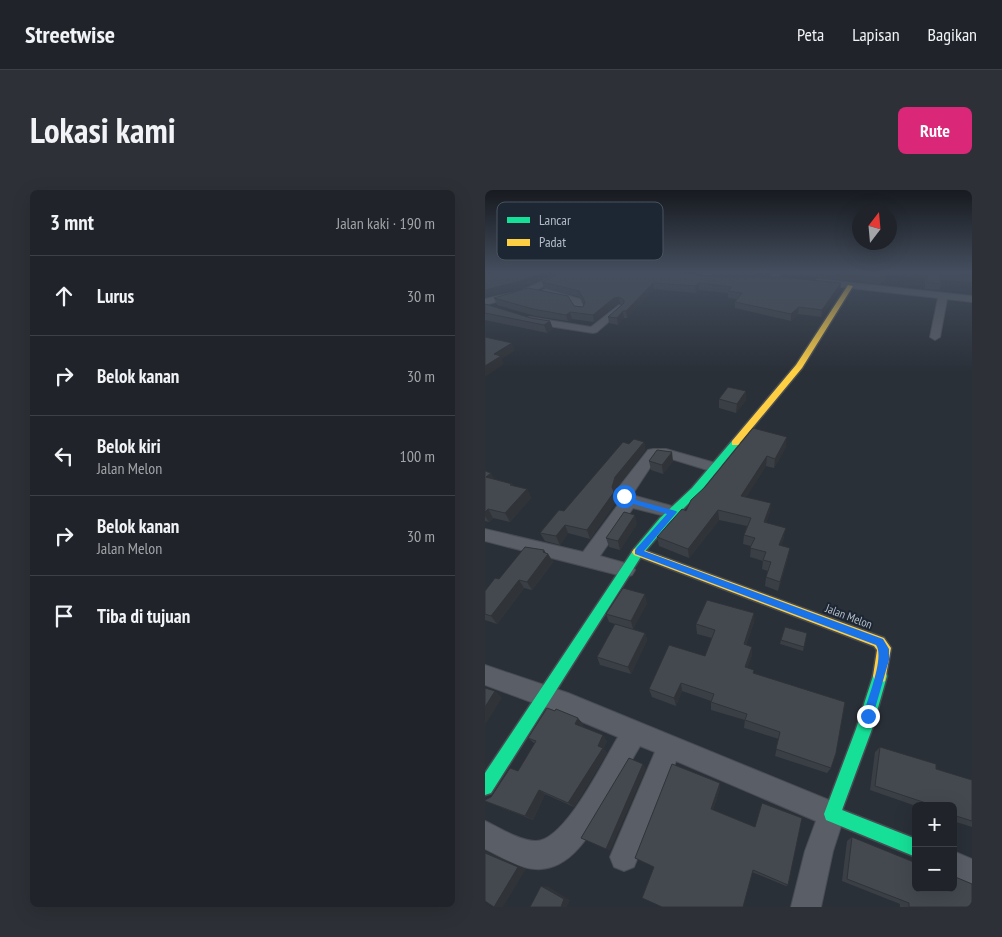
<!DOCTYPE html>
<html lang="id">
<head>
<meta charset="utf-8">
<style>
	:root { --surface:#20242a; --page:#2d3036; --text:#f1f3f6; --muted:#a2a4a8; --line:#3d4147; --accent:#db2777 }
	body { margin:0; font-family:"PT Sans Narrow",sans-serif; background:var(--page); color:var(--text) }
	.controls { position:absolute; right:15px; bottom:15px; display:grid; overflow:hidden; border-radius:8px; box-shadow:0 5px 20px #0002 }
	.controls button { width:45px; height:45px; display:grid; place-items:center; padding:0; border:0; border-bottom:1px solid var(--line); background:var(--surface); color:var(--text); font:25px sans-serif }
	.compass { position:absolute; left:367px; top:15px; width:45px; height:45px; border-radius:50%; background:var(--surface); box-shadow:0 5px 20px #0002; rotate:16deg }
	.stop { position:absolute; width:15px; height:15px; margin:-11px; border:4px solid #1a73e8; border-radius:50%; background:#fff }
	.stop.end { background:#1a73e8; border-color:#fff; box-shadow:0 1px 5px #0008 }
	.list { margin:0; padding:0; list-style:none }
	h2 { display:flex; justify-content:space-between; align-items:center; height:65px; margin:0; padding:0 20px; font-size:21px }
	h2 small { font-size:16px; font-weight:400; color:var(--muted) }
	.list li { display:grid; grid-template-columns:32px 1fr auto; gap:15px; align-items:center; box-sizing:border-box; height:80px; padding:0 20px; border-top:1px solid var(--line) }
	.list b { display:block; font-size:19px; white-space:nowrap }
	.list p { margin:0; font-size:16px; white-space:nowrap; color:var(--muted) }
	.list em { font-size:16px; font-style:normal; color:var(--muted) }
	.icon { flex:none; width:28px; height:28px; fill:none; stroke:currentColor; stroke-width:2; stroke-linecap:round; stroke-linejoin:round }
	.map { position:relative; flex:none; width:487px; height:717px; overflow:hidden; border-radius:8px }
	header { display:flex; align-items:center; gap:30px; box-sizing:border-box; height:70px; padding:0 25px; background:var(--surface); border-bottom:1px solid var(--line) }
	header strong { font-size:24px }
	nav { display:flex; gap:28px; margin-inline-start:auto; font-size:18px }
	.intro { display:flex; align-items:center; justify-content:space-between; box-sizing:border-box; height:120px; padding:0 30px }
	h1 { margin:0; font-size:35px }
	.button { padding:12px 22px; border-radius:8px; background:var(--accent); color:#fff; font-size:18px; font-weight:700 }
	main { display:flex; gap:30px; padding:0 30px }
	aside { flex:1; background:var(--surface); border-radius:8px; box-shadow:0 5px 20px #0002 }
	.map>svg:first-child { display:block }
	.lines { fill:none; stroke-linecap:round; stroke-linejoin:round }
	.street-casing { stroke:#484c53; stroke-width:2 }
	.fast-casing { stroke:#484c53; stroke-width:3 }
	.slow-casing { stroke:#484c53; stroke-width:3 }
	.street { fill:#5a5e66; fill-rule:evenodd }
	.fast { fill:#16e098; fill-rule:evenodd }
	.slow { fill:#ffcf43; fill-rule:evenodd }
	.wall { fill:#3a3f45 }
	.shaded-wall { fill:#303338 }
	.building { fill:#444950; stroke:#303338 }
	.route { fill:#1a73e8 }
	.labels { text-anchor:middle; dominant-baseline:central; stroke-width:4; stroke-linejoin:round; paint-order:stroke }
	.street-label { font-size:12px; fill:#b4bcc9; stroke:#1d2633 }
	.key { fill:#1d2633; stroke:#4a5360; stroke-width:1 }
	.key-label { font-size:14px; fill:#b4bcc9 }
</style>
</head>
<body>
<header>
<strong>Streetwise</strong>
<nav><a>Peta</a><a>Lapisan</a><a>Bagikan</a></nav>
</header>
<div class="intro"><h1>Lokasi kami</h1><a class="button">Rute</a></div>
<main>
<aside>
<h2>3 mnt<small>Jalan kaki · 190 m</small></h2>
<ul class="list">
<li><svg class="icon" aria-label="ahead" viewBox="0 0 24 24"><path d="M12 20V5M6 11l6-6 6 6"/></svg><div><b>Lurus</b></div><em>30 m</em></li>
<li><svg class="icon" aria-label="right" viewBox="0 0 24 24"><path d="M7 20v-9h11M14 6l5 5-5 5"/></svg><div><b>Belok kanan</b></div><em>30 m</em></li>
<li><svg class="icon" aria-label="left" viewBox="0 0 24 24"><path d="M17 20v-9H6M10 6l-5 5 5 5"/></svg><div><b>Belok kiri</b><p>Jalan Melon</p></div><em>100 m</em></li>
<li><svg class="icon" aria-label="right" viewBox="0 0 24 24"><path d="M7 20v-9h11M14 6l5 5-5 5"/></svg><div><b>Belok kanan</b><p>Jalan Melon</p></div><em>30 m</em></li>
<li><svg class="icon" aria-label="arrive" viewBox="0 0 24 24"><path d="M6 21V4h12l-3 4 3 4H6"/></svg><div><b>Tiba di tujuan</b></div></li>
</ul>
</aside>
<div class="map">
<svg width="487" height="717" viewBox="0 0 487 717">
	<rect width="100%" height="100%" fill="#2a3038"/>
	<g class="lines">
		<g class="street-casing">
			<g id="street">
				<path d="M78 82H88L28 111 25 112 21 109 0 115V109L35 101Z"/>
				<path d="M220 82H228L222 89H216L215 87Z"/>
				<path d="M289 82H297L291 90H285L284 88Z"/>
				<path d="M333 89 487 106V112L462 109 455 147 450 150 445 147 453 108 330 94 329 92Z"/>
				<path d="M61 99 95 109 100 120 95 123 92 122 88 113 58 104V100Z"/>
				<path d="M134 115 137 116V120L112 142 108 143 44 133 39 130 44 127 106 137Z"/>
				<path d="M168 259H181L234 274 236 277 234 280 229 282 180 267H172L147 305 194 318 196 322 194 326 188 328 148 318 115 366 147 375 150 380 147 385 141 387 0 351V339L98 362 135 312 131 306 134 297 163 260Z"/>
				<path d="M0 475 83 503 356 615 360 624 348 661 336 717H306L320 661 331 631 191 571 149 677 139 681 129 677 125 667 170 562 155 556C145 573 136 589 126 606 111 634 89 682 50 679 33 678 15 666 0 659V631C15 638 33 650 50 651 79 653 119 570 133 547L81 525 0 495Z"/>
				<path d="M468 661 487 669V698L468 690Z"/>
			</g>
		</g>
		<g class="fast-casing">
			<g id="fast">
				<path d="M250 250 255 253 253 255 215 302 183 334 157 365 6 603 0 605V583L149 359 175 328 207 298 247 251Z"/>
				<path d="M395 479 400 481 402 486 387 539 357 620 431 649V667L341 630 339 624 371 539 388 486 390 481Z"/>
			</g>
		</g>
		<g class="slow-casing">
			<g id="slow">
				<path d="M363 95 368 96 317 178 253 255H247V251L311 175Z"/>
				<path d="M153 358 399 448 406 458 400 491 395 493 390 491 388 486 392 460 389 456 149 365 147 362 149 359Z"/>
			</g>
		</g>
		<use href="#street" class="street"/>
		<use href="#fast" class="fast"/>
		<use href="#slow" class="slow"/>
	</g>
	<g class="wall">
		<path d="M207 82H487V92L455 90 456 94 454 100 440 99V89L402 84 400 92H396V94L295 83 236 84Z"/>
		<path d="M236 87 356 93 355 99 336 127 313 124 306 131 250 118V112L252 109 243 108V103L214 100 211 103 169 99 142 128H139L133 135 124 133 123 127 137 115 135 113 130 115 109 132 87 129 83 131 50 126 12 115 9 108 98 117 99 114 95 107 59 98 57 92Z"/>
		<path d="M0 114 46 128 65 131 68 139 62 143 0 130Z"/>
		<path d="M261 201V210L251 223 234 218V209Z"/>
		<path d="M159 252 160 260 133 296 130 304 132 310 105 349 83 343 75 355 60 351 55 343 79 321 144 254Z"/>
		<path d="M301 257 289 278 281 276 261 307 285 322 281 333 299 347 296 355 303 367 293 401 280 396 281 387 283 381 277 379 278 371 265 367 266 356 258 354 259 345 262 336 234 330 204 368 174 356 172 347 201 321 220 297Z"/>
		<path d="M164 271H188L178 284 166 280Z"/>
		<path d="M0 281 6 283 9 289 27 294 28 296 42 299 46 308 25 332 8 328 4 332 0 331Z"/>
		<path d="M152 334 135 360 124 357 121 348Z"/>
		<path d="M61 363 63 364 68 372 47 400 39 398 12 434 0 430V401L14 389Z"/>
		<path d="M162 413 148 439 160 443 162 450 146 484 115 475 112 467 130 434 124 432 121 424Z"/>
		<path d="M269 423V432L261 455 267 465 262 478 269 480V484L346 578 342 583 290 566 294 549 259 538 260 530 226 520V511L197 501 191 516 167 507 164 499 220 466 227 448 212 444 211 434Z"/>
		<path d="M322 443 318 461 295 454 296 450Z"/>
		<path d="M98 534 97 536 122 551 118 559 122 563 89 617 60 604 48 630 0 611 6 607 33 581 50 554 43 548Z"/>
		<path d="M395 557 451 579 487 590V637L468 631V616H431L385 600 390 562Z"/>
		<path d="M235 593V598L228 620 303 695 301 696 267 682 169 677 150 668Z"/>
		<path d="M367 647 431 673 487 717H415V714L357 691 362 651Z"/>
	</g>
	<g class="shaded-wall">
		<path d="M58 82H74L38 97 0 107V100Z"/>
		<path d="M168 93 169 99 142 128 141 121Z"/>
		<path d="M214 93V100L211 103 210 96Z"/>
		<path d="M356 93 355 99 336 127 337 120Z"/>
		<path d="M134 107 135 113 130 115 109 132 108 125 129 108Z"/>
		<path d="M314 117 313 124 306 131V124Z"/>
		<path d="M138 121 139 128 133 135 132 128Z"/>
		<path d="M85 122 87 129 83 131 81 125Z"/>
		<path d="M65 131 68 139 62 143 59 135Z"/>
		<path d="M27 153 30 161 17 169 19 174 0 187V176L9 164Z"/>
		<path d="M261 201V210L251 223 252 214Z"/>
		<path d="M302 247 301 257 289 278 290 269Z"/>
		<path d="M159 252 160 260 133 296 130 304 132 310 105 349 102 340 127 297 130 287Z"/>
		<path d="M187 262 188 271 178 284 177 275Z"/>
		<path d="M282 266 281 276 256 316V306Z"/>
		<path d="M6 283 11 292 1 287Z"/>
		<path d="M42 299 46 308 25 332 20 323Z"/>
		<path d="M286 313 285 322 278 342 279 332Z"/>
		<path d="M3 319 8 328 4 332 0 326V322Z"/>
		<path d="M233 320 234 330 204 368 203 359Z"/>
		<path d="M150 325 152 334 135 360 133 351Z"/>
		<path d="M80 335 83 343 75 355 71 346Z"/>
		<path d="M301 338 299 347 293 364 294 355Z"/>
		<path d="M305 358 303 367 293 401 295 392Z"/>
		<path d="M59 360 62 365 63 364 68 372 47 400 42 392Z"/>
		<path d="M34 390 39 398 12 434 6 426Z"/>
		<path d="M160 404 162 413 148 439 146 431Z"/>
		<path d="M269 423V432L258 463 259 454Z"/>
		<path d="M160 443 162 450 146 484 143 477Z"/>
		<path d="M267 457V465L260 485V477Z"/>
		<path d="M196 493 197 501 191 516 189 508Z"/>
		<path d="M10 501 17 508 0 535V517Z"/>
		<path d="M93 528 98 534 95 540 90 534Z"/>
		<path d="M118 545 122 551 118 559 122 563 89 617 83 613Z"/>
		<path d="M158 574 161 579 125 661 121 659Z"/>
		<path d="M235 593V598L227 624 226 619Z"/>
		<path d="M54 600 60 604 48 630 40 626Z"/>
		<path d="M0 661 41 679 18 717H9Z"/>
		<path d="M56 696 64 697 85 710 82 717H76Z"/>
	</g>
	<g class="building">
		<path d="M11 82H58L36 91 0 100V85Z"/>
		<path d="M77 82H183L236 87H295L356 93 337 120 314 117 306 124 250 112 257 103 243 101 247 97 214 93 210 96 168 93 141 121H138L132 128 123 127 139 113V110L134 107 129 108 108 125 85 122 81 125 48 119 9 108 43 98 83 106 89 116 98 117 100 112 94 101 57 92Z"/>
		<path d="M341 82H403L402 86H398L397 88Z"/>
		<path d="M436 82H487V86L455 83 456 94 442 92V82Z"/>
		<path d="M0 114 46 128 65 131 59 135 0 123Z"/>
		<path d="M0 147 27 153 9 164 16 166 0 176Z"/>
		<path d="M243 197 261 201 252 214 234 209Z"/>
		<path d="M268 238 302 247 290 269 282 266 256 306 286 313 279 332 301 338 294 355 305 358 295 392 281 387 286 372 278 370 281 362 265 358 270 348 259 345 266 328 233 320 203 359 172 347 197 319 201 321 206 310 220 297Z"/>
		<path d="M149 249 159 252 130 287 127 297 129 302 102 340 80 335 71 346 55 343 74 320 79 321 138 252 144 254Z"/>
		<path d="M172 260 187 262 177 275 164 271Z"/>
		<path d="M0 281 6 283 1 287 27 294 25 295 42 299 20 323 3 319 0 322Z"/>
		<path d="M139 322 150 325 133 351 121 348Z"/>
		<path d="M40 357 59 360 58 362 63 364 42 392 34 390 6 426 0 424V401L10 388 14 389Z"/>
		<path d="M138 398 160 404 146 431 121 424Z"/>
		<path d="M222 410 269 423 259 454 267 457 260 477 269 480 268 483 360 512 351 563 346 578 291 559 295 542 260 530 262 524 226 512 229 504 196 493 189 508 164 499 184 455 220 466 230 440 211 434Z"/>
		<path d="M130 434 160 443 143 477 112 467Z"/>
		<path d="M300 437 322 443 319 457 296 450Z"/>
		<path d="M0 498 10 501 0 517Z"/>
		<path d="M62 518 70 521 71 519 93 528 90 534 118 545 113 556 118 558 83 613 54 600 40 626 0 611V610L6 607 25 578 33 581 51 551 43 548Z"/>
		<path d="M395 557 451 574V579L487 590V631L468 625V616H450L390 596Z"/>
		<path d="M144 568 158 574 121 659 96 648Z"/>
		<path d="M187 574 235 593 226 619 270 637 277 613 317 628 303 695 268 680 258 717H177L157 708 169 677 150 668Z"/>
		<path d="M367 647 431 673V698H468V686L487 694V717H424V713L362 689Z"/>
		<path d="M0 663 33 677 9 717 0 711Z"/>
		<path d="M56 696 79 709 76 717H45Z"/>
	</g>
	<linearGradient id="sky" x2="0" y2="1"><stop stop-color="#171a1f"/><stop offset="0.45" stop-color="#444e5e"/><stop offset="1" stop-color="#444e5e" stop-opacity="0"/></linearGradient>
	<rect width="487" height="182" fill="url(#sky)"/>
	<path class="route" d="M139 303 147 309 191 321 192 322 159 361 398 449 404 459V470L387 529 383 531 379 529 378 526C382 510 400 467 391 455L150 364V360L182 324 142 312 135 306Z"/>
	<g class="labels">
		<g class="street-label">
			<text transform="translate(364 426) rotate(21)">Jalan Melon</text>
		</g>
	</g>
	<rect x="12" y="12" width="166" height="58" rx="8" class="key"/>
	<rect x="22" y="27" width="23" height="6" fill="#16e098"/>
	<rect x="22" y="49" width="23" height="7" fill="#ffcf43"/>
	<g class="key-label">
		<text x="54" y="35">Lancar</text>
		<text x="54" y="57">Padat</text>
	</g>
</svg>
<div class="controls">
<button>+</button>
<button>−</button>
</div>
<svg class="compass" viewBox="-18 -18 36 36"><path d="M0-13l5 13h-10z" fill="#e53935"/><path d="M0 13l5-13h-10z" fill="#a2a4a8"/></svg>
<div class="stop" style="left:139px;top:306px"></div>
<div class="stop end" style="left:383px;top:526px"></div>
</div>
</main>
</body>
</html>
